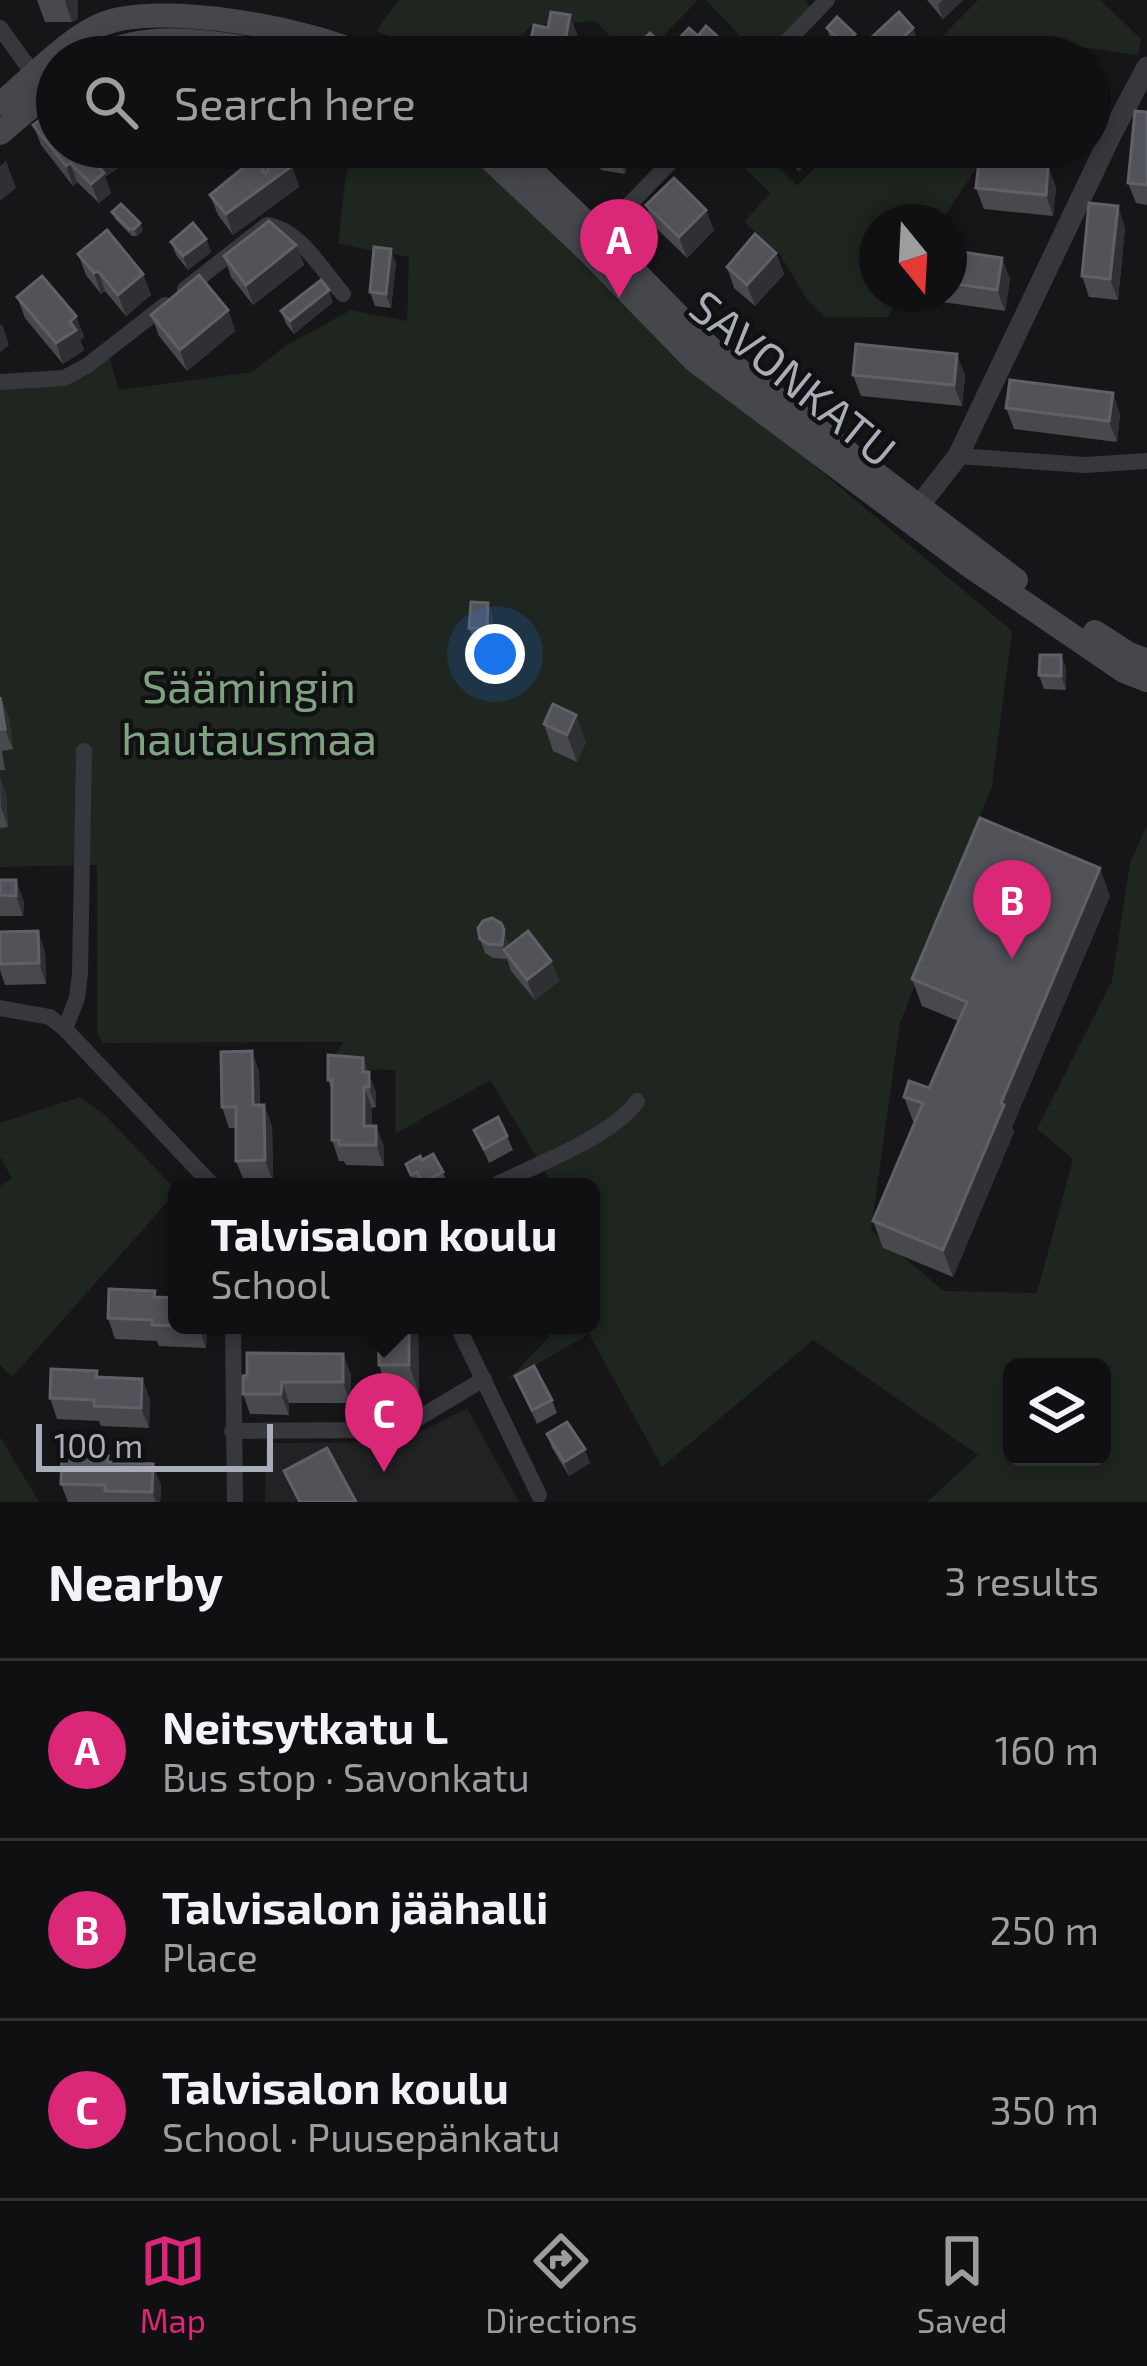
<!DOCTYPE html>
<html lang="en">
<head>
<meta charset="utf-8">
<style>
	:root { --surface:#101012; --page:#19191b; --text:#f1f3f6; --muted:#9c9d9f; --line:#303032; --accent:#db2777 }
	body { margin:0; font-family:"Exo 2",sans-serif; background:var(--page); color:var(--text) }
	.controls { position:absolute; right:36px; bottom:36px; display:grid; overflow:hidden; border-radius:18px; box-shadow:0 6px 18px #0003 }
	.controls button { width:108px; height:108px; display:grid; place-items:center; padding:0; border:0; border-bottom:3px solid var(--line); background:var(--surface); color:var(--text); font:60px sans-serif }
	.compass { position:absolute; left:859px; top:204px; width:108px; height:108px; border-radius:50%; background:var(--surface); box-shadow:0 6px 18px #0003; rotate:162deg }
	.scale { position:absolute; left:36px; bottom:30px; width:237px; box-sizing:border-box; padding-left:12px; border:6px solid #a8adb8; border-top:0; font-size:33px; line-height:42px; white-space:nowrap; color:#a8adb8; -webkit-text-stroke:9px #111113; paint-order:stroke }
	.you { position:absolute; left:495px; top:654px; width:42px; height:42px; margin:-30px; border:9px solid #fff; border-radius:50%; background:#1a73e8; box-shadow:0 0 0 18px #1a73e833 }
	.badge { display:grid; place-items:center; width:78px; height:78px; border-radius:50%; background:var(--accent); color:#fff; font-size:39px; font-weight:700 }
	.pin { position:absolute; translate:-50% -99px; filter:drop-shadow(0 3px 6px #0008) }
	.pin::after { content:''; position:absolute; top:63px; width:42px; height:36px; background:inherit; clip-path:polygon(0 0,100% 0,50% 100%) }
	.popup { position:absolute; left:168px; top:1178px; width:432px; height:156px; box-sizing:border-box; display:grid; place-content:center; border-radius:18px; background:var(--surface); filter:drop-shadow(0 3px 9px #0005); font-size:39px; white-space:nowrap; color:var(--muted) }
	.popup b { font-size:45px; color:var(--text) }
	.popup::after { content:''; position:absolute; left:50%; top:100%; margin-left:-24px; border:24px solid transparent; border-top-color:var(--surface) }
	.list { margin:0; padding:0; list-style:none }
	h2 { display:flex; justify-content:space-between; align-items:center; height:156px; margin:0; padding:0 48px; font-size:51px }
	h2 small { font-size:39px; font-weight:400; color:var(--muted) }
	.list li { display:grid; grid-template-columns:78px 1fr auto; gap:36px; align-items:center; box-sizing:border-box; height:180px; padding:0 48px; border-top:3px solid var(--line) }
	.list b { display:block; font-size:45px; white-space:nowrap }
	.list p { margin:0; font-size:39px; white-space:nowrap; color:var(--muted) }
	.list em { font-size:39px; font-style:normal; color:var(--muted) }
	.icon { flex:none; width:66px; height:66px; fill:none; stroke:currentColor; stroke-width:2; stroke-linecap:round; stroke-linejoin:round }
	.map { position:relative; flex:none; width:1147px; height:1502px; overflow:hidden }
	.search { position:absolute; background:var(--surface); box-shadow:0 6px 18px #0003; left:36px; right:36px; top:36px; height:132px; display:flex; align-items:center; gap:30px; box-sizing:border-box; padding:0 42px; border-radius:66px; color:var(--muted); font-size:45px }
	.sheet { height:696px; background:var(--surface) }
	nav { display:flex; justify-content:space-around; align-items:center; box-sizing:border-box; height:168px; border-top:3px solid var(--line); background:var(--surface); font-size:33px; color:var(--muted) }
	nav a { display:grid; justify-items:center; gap:6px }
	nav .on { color:var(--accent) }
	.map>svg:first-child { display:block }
	.built { fill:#222225 }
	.green { fill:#1e261f; fill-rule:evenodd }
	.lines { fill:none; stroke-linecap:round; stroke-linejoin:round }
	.minor { stroke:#37383d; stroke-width:16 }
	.tertiary { stroke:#37383d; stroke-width:21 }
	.secondary { stroke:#45474d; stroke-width:24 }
	.wall { fill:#47494d }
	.shaded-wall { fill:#2f3033 }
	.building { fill:#525359; stroke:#5f6168; stroke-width:3 }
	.labels { text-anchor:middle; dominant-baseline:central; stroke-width:9; stroke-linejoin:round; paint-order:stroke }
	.street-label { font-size:45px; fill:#a8adb8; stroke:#111113 }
	.park-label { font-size:45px; fill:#7fa381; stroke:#111113 }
</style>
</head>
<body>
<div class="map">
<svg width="1147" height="1502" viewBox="0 0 1147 1502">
	<rect width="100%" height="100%" fill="#161618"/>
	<path class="built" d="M467 1408 519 1502H265L266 1443 400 1442Z"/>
	<g class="green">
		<path d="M399 0H698L643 57H631L595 21 531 26 500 57H432L423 50 376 31Z"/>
		<path d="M706 0H804L816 12 772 57H760Z"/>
		<path d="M978 0H1100L1141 39 1138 55 1030 40 1027 57H922Z"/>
		<path d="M356 147H448L492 174 755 416 1012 631 992 786 900 1023 871 1230 944 1291 1037 1293 1073 1159 1037 1129 1112 981 1130 863 1147 825V1502H927L978 1455 813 1340 662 1467 589 1334 506 1382 550 1336 544 1325H591V1187H533L548 1176 490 1080 395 1134V1070L327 1069 343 1042 103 1043 97 1033V865L0 867V382L64 378 107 350 119 390 252 372 285 346 351 310 407 321 409 257 338 244 346 173ZM1012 1367H1102V1457H1012Z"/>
		<path d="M724 147H758L797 186 835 147H990L941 222H877V294H901L888 317 826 318 806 298 779 253 744 222 770 193Z"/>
		<path d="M80 1097 104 1114 177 1191 12 1377 0 1365V1186L12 1178 0 1157V1123Z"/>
		<path d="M0 1437 39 1502H0Z"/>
	</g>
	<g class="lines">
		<g class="minor">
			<path d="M0 28 40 83"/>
			<path d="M772 57 827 0"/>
			<path d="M595 240 685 147"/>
			<path d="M185 289 267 225C300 230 322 270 343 294"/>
			<path d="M0 382 64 378 88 365 165 305"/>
			<path d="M958 456 1085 465 1147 461"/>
			<path d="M0 1008 50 1017 65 1029 214 1187"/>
			<path d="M65 1029 77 998 80 973 84 751"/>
			<path d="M491 1187C529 1168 616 1135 637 1101"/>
			<path d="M233 1325 235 1502"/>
			<path d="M457 1325 539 1495"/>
			<path d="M232 1431 389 1430 407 1425 484 1379"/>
		</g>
		<path class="tertiary" d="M908 520 958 456 1112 133 1147 67"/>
		<g class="secondary">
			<path d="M96 57C154 26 229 45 291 57"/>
			<path d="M0 104C28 81 71 36 103 24 160 1 312 29 367 57"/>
			<path d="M0 133 57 85"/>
			<path d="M473 147 489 158 586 249 695 361 967 564 1124 671 1147 680"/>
			<path d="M507 147 599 235 709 347 1016 580"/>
			<path d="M1095 632 1129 654 1147 661"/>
		</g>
	</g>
	<g class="wall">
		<path d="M37 0H78V19L72 22H45Z"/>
		<path d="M927 0H963L943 19Z"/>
		<path d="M827 28 855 34 858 41 847 52 829 35Z"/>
		<path d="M913 28 918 42 902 57H882L877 51 872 37Z"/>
		<path d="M1090 72 1095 73 1102 94 1098 123 1090 122Z"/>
		<path d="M1147 112V205L1136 203 1128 183Z"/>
		<path d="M33 125 57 147 120 167 105 177 111 193 99 203 77 182 73 186 41 145Z"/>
		<path d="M590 147H630L625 174 601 170Z"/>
		<path d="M777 147H820L799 171 779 152Z"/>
		<path d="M266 149 271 162 292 166 299 187 233 235 218 215 210 195Z"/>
		<path d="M1048 167 1056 188 1053 216 984 209 976 188Z"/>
		<path d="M646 205 714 230 687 258 654 226Z"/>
		<path d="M112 212 143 230 137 236H132L115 219Z"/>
		<path d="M1125 227 1118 300 1089 297 1082 276Z"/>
		<path d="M206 239 211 252 188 270 176 255 171 242Z"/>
		<path d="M296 245 304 265 253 305 231 277 224 256Z"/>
		<path d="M949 250 1010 279 1005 311 936 301 933 294H949Z"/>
		<path d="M776 253 784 274 755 306 734 288 727 267Z"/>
		<path d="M78 254 143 274 151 295 126 316 105 291 101 294 86 275Z"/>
		<path d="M396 263 391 308 375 306 370 292Z"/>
		<path d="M17 297 76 316 84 337 80 340 84 350 63 364 25 318Z"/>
		<path d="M333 302 294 334 286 324 281 311Z"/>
		<path d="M228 310 235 331 187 371 159 336 151 315Z"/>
		<path d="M853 375H965L962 406 861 396Z"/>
		<path d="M1006 408 1120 414 1117 442 1014 429Z"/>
		<path d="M493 617 492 643 474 642 469 628Z"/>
		<path d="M1061 655 1066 669V690L1044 689 1039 675Z"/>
		<path d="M0 697 9 718 13 749 2 751 5 770H0Z"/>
		<path d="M544 724 586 742 577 762 553 751Z"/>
		<path d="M0 778 6 795 8 827 0 828Z"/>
		<path d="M0 880 24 901 23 916H0Z"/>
		<path d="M1110 896 1012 1127 1014 1132 953 1277 883 1248 873 1221 914 1124 904 1097 929 1088 958 1021 922 1006 912 979Z"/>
		<path d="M480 939 509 944 508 947 551 961 559 981 535 1000 511 971 507 959 493 958 485 953Z"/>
		<path d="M45 952 46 984 5 985 0 970V964Z"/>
		<path d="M252 1051 259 1072 260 1105H264L272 1126 273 1181H244L236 1161V1128H229L222 1107Z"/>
		<path d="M363 1058 376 1093V1107L372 1108V1126L384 1146V1166L346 1165 344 1161H339L332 1140V1091L328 1080Z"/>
		<path d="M474 1130 507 1136 513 1150 489 1163Z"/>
		<path d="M422 1160 443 1172 448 1186 416 1187 406 1164Z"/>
		<path d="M155 1291 157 1297 177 1325H207L206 1348 159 1346 157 1341 115 1339 108 1318Z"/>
		<path d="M378 1325H428V1329H418L419 1393H388L379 1365Z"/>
		<path d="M343 1354 351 1375 350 1403H289V1415L250 1414 243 1394Z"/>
		<path d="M97 1371 99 1377 142 1379 150 1400 149 1428 101 1426 99 1421 57 1419 50 1398Z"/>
		<path d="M515 1376 552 1400 557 1413 537 1424Z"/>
		<path d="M547 1434 590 1463 569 1476 552 1448Z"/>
		<path d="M108 1456 110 1462 161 1485 160 1502H68L61 1484Z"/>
	</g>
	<g class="shaded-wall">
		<path d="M67 0H78V19L72 22 65 1Z"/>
		<path d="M943 0H963L943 19 938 5Z"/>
		<path d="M570 15 578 36 574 57H562Z"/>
		<path d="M913 28 918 42 902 57H888L887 53Z"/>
		<path d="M855 34 858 41 847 52 845 45Z"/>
		<path d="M726 44 731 57H714Z"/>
		<path d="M1095 73 1102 94 1098 123 1090 102Z"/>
		<path d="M619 147H630L625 174 617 154Z"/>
		<path d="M803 147H820L799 171 794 157Z"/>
		<path d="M113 148 120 167 105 177 111 193 99 203 91 184 93 160Z"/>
		<path d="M266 149 274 170 292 166 299 187 233 235 226 214 263 172Z"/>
		<path d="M6 161 16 188 0 201V166Z"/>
		<path d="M70 163 77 182 73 186 66 166Z"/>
		<path d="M1048 167 1056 188 1053 216 1046 195Z"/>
		<path d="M1118 206 1125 227 1118 300 1110 279Z"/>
		<path d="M706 210 714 230 687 258 679 237Z"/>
		<path d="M140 223 143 230 137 236 134 229Z"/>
		<path d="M206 239 211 252 188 270 183 256Z"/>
		<path d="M296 245 304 265 253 305 246 285Z"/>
		<path d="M391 249 396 263 391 308 386 294Z"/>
		<path d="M776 253 784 274 755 306 747 285Z"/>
		<path d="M1002 258 1010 279 1005 311 997 290Z"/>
		<path d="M98 271 105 291 101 294 94 273Z"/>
		<path d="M143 274 151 295 126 316 118 295Z"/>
		<path d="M329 290 333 302 294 334 290 321Z"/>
		<path d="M228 310 235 331 187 371 180 350Z"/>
		<path d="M76 316 84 337 80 340 84 350 63 364 56 343 70 322Z"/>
		<path d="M2 324 9 345 0 352V325Z"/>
		<path d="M957 354 965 375 962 406 954 385Z"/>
		<path d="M1113 393 1120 414 1117 442 1109 421Z"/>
		<path d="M488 603 493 617 492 643 487 629Z"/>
		<path d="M1061 655 1066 669V690L1061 676Z"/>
		<path d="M1 697 9 718 13 749 5 729Z"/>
		<path d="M576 715 586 742 577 762 567 735Z"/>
		<path d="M0 778 6 795 8 827 1 807Z"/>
		<path d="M1100 868 1110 896 1012 1127 1014 1132 953 1277 943 1250 1001 1103Z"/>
		<path d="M16 880 24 901 23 916 16 896Z"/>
		<path d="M504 930 509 944 507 955 502 945Z"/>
		<path d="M38 931 45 952 46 984 39 963Z"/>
		<path d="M551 961 559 981 535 1000 527 980Z"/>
		<path d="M252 1051 259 1072 260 1126 253 1105Z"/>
		<path d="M363 1058 376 1093V1107L363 1072Z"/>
		<path d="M364 1087 372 1108V1146L364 1126Z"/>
		<path d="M264 1105 272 1126 273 1181 265 1160Z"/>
		<path d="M376 1126 384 1146V1166L376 1145Z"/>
		<path d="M199 1325H207L206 1348 199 1327Z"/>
		<path d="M409 1325H417L418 1329 419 1393 409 1365Z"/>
		<path d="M343 1354 351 1375 350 1403 343 1382Z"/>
		<path d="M142 1379 150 1400 149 1428 141 1408Z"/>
		<path d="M282 1382 289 1403V1415L281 1394Z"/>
		<path d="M585 1449 590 1463 569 1476 564 1462Z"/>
		<path d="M153 1464 161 1485 160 1502H156L152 1492Z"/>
	</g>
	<g class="building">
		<path d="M551 12 570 15 562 57H527L534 25 548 28Z"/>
		<path d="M899 12 913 28 887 53 872 37Z"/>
		<path d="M837 17 855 34 845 45 827 28Z"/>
		<path d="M706 26 726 44 714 57H684L672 46 689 28 698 36Z"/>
		<path d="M650 33 669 52 664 57H644L635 48Z"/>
		<path d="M176 45V57H96L136 46Z"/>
		<path d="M206 48 250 49 281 55V57H206Z"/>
		<path d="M1090 72 1095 73 1090 102Z"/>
		<path d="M56 108 57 147 113 148 93 160 104 173 91 184 70 163 66 166 33 125Z"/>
		<path d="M1135 111 1147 112V185L1128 183Z"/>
		<path d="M594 147H619L617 154 593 149Z"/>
		<path d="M783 147H803L794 157Z"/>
		<path d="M277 148 292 166 226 214 210 195 266 149 263 172 266 173Z"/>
		<path d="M979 160 1048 167 1046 195 976 188Z"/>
		<path d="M674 178 706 210 679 237 646 205Z"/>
		<path d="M1089 203 1118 206 1110 279 1082 276Z"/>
		<path d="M121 204 140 223 134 229H129L112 212Z"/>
		<path d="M269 221 296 245 246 285 224 256Z"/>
		<path d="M193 223 206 239 183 256 171 242Z"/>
		<path d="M107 230 143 274 118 295 98 271 94 273 78 254Z"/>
		<path d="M755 234 776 253 747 285 727 267Z"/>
		<path d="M374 247 391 249 386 294 370 292Z"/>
		<path d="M949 250 1002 258 997 290 949 283Z"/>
		<path d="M199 275 228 310 180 350 151 315Z"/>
		<path d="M42 276 76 316 70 322 76 330 56 343 17 297Z"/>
		<path d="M321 280 329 290 290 321 281 311Z"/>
		<path d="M856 344 957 354 954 385 853 375Z"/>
		<path d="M1010 380 1113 393 1109 421 1006 408Z"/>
		<path d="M471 602 488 603 487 629 469 628Z"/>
		<path d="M1040 655H1061V676L1039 675Z"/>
		<path d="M0 697 5 729H0Z"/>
		<path d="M553 704 576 715 567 735 544 724Z"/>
		<path d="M980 818 1100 868 1001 1103 1004 1105 943 1250 873 1221 923 1103 904 1097 909 1081 929 1088 967 1002 912 979Z"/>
		<path d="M0 880H16V896L0 895Z"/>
		<path d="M492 918 501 923 504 930 502 945 488 944 480 939 478 928 483 921Z"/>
		<path d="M38 931 39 963 0 964V932Z"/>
		<path d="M528 931 551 961 527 980 504 950Z"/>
		<path d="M252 1051 253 1105H264L265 1160 236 1161V1107H222L221 1052Z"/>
		<path d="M328 1055 363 1058V1072H369V1087H364V1126H376V1145H339V1140H332V1080H328Z"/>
		<path d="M498 1117 507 1136 484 1149 474 1130Z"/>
		<path d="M433 1154 443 1172 422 1183 417 1172 411 1175 406 1164 420 1156 422 1160Z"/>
		<path d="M109 1289 155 1291 154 1297 177 1298V1325H199V1327L152 1325V1320L108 1318Z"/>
		<path d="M378 1325H409V1365H379Z"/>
		<path d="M247 1353 343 1354V1382H282L281 1394H243V1376L247 1375Z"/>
		<path d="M534 1366 552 1400 532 1410 515 1376Z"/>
		<path d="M51 1369 97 1371 96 1377 142 1379 141 1408 94 1406V1400L50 1398Z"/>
		<path d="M567 1422 585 1449 564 1462 547 1434Z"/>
		<path d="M327 1448 356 1502H300L284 1471Z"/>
		<path d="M62 1454 108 1456 107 1462 153 1464 152 1492 105 1491V1485L61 1484Z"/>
	</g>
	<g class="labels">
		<g class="street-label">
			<text transform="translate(794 377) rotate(39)">SAVONKATU</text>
		</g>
		<g class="park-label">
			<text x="249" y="685">Säämingin<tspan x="249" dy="52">hautausmaa</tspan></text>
		</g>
	</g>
</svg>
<div class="controls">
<button><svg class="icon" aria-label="layers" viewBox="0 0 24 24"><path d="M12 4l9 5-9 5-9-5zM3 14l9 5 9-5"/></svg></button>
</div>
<svg class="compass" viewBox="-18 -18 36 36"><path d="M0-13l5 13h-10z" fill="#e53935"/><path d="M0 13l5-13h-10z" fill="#9c9d9f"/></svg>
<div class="scale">100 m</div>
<div class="you"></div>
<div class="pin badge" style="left:619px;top:298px">A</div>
<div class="pin badge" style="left:1012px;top:959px">B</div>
<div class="pin badge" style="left:384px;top:1472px">C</div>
<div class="popup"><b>Talvisalon koulu</b>School</div>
<div class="search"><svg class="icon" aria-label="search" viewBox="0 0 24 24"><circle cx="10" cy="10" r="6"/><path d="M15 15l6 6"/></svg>Search here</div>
</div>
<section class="sheet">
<h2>Nearby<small>3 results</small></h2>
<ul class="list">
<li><span class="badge">A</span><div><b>Neitsytkatu L</b><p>Bus stop · Savonkatu</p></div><em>160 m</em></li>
<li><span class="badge">B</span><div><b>Talvisalon jäähalli</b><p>Place</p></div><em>250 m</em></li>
<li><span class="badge">C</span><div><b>Talvisalon koulu</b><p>School · Puusepänkatu</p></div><em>350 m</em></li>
</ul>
</section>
<nav>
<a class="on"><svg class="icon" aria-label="map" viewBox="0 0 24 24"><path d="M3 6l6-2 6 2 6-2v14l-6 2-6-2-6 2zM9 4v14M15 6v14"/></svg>Map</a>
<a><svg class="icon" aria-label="directions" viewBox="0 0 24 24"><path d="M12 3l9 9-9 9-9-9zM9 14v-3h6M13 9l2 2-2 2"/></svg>Directions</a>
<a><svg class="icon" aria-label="saved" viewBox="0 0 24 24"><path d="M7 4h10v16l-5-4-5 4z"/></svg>Saved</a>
</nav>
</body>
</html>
